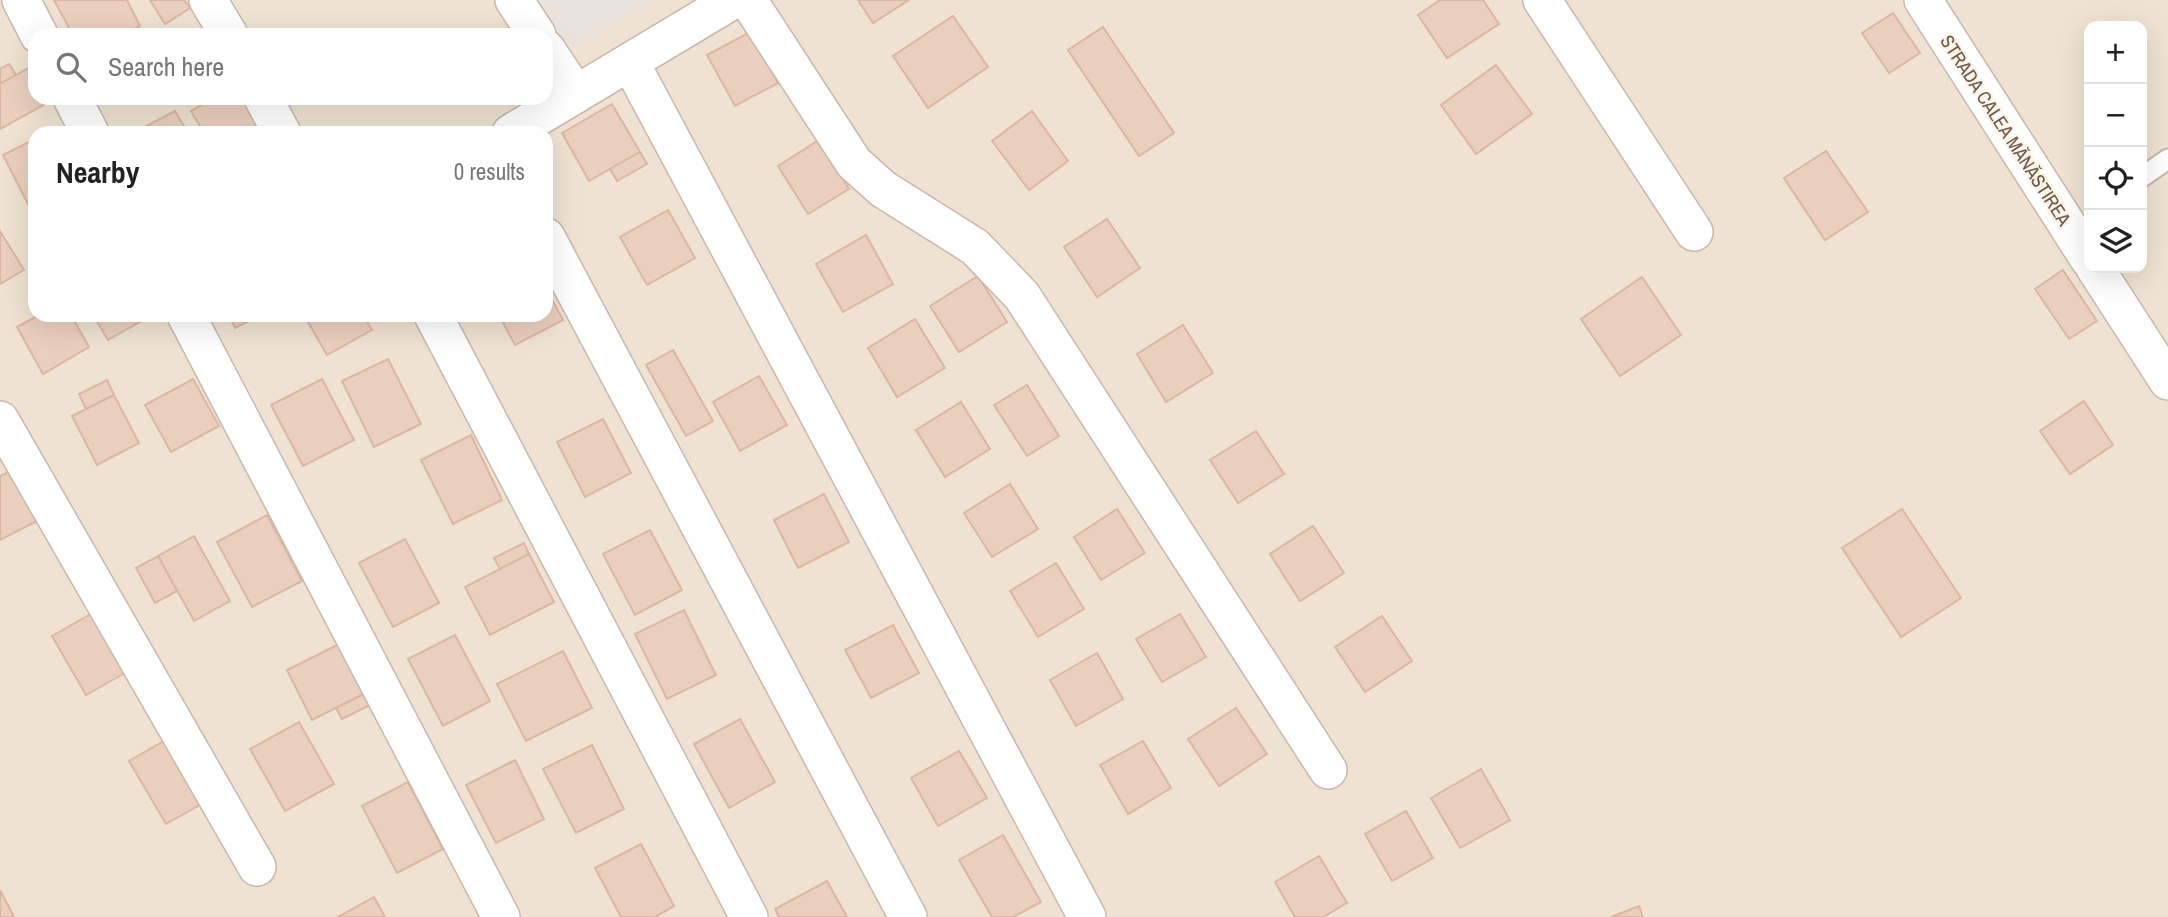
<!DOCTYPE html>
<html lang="en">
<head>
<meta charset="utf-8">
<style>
	:root { --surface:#fff; --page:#f6f6f6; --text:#222; --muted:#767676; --line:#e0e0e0 }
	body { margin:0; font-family:"Archivo Narrow",sans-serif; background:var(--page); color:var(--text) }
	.controls { position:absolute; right:21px; top:21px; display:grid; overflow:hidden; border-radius:14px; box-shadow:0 7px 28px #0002 }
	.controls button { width:63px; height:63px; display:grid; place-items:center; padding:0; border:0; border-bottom:2px solid var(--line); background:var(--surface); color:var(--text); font:35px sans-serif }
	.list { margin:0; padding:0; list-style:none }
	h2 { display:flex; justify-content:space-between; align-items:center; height:91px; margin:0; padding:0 28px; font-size:30px }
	h2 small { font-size:23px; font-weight:400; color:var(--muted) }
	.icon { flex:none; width:38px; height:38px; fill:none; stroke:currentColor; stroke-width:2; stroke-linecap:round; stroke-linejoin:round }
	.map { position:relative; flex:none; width:2168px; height:917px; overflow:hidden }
	.search { position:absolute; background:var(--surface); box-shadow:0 7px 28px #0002; left:28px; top:28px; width:525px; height:77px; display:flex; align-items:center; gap:18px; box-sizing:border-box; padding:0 24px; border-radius:21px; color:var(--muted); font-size:26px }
	.panel { position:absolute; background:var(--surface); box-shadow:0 7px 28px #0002; left:28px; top:126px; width:525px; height:196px; border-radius:21px }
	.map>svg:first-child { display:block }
	.residential { fill:#efe2d2; fill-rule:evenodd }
	.industrial { fill:#e9e2dd }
	.building { fill:#ebcfbe; stroke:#dbb6a1; stroke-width:2 }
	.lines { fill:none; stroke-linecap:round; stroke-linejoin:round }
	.lane-casing { stroke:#c8b8ab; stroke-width:23 }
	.street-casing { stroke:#c8b8ab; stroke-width:40 }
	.lane { stroke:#fff; stroke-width:19 }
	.street { stroke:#fff; stroke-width:37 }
	.labels { text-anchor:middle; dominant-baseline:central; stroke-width:5; stroke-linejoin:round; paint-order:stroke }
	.street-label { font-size:19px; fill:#6d584c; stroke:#fcf4e8 }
</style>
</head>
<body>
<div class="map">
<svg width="2168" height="917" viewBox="0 0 2168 917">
	<rect width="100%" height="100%" fill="#f9f0e3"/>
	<path class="residential" d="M0 0H2168V917H0ZM2089 26H2142V268H2089ZM35 35H546V98H35ZM35 133H546V315H35Z"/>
	<path class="industrial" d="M538 0H655L571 50Z"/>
	<g class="building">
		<path d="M54 0H127L140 26 127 33 128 35H73Z"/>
		<path d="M150 0H184L190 8 165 24Z"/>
		<path d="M858 0H909L873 23Z"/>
		<path d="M1440 0H1483L1499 24 1447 58 1418 15Z"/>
		<path d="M1893 13 1920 53 1889 73 1862 33Z"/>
		<path d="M953 16 988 67 928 108 893 56Z"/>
		<path d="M1103 27 1174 133 1139 156 1068 50Z"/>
		<path d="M750 32 778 83 735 106 707 55Z"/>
		<path d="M9 64 16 75 0 84V69Z"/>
		<path d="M34 65 35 98 54 99 0 129V84Z"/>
		<path d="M1496 65 1532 114 1476 154 1441 105Z"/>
		<path d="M214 98H246L263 129 257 133H204L191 111Z"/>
		<path d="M612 104 640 152 589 181 562 133Z"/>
		<path d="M175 111 188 133H133Z"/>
		<path d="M1032 111 1068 161 1029 190 992 141Z"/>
		<path d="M35 139V202L29 206 3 155Z"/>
		<path d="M819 140 849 189 808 214 778 166Z"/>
		<path d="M1826 151 1868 212 1825 240 1784 178Z"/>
		<path d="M640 152 647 164 617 181 610 169Z"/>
		<path d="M668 210 695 258 647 285 620 237Z"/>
		<path d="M1107 219 1140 268 1097 297 1064 247Z"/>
		<path d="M0 231 24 270 0 284Z"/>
		<path d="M866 235 893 284 843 312 816 264Z"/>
		<path d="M2063 270 2097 321 2069 339 2035 289Z"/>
		<path d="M978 276 1007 322 959 352 930 306Z"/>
		<path d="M1642 277 1681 335 1620 376 1581 319Z"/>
		<path d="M546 288 563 320 515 345 499 315H546Z"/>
		<path d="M39 315H71L89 347 43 374 17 327Z"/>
		<path d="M93 315H152L108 340Z"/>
		<path d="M229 315H261L235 328Z"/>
		<path d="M304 315H363L372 330 327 355Z"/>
		<path d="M915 319 945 368 897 397 868 348Z"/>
		<path d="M1183 325 1213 373 1166 402 1137 354Z"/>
		<path d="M673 350 713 421 686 436 646 365Z"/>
		<path d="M388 359 421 424 374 447 342 381Z"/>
		<path d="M759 376 787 425 740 451 713 402Z"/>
		<path d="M193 379 219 426 171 452 145 405Z"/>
		<path d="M322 379 354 440 303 466 271 405Z"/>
		<path d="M107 380 114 395 86 409 79 394Z"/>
		<path d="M1027 385 1059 436 1027 456 994 405Z"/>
		<path d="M114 395 139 443 97 465 72 416Z"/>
		<path d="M2084 401 2113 445 2070 474 2040 431Z"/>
		<path d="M961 402 990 449 945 477 916 430Z"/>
		<path d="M603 419 631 473 585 497 557 442Z"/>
		<path d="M1256 431 1284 474 1238 503 1210 460Z"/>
		<path d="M471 435 502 500 453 524 421 460Z"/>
		<path d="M14 469 41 519 0 540V476Z"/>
		<path d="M1010 484 1038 529 992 557 964 513Z"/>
		<path d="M824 494 849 542 798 568 774 520Z"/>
		<path d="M1117 509 1145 553 1101 580 1074 537Z"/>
		<path d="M1902 509 1961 598 1901 637 1842 548Z"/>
		<path d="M267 515 302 581 252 607 217 542Z"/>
		<path d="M1313 526 1344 573 1300 601 1270 554Z"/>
		<path d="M650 530 682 590 635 615 603 554Z"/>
		<path d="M194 536 230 601 194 621 158 556Z"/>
		<path d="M405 539 439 603 393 627 359 563Z"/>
		<path d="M524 543 529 554 500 569 494 558Z"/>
		<path d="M529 554 554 602 490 635 465 587Z"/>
		<path d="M158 556 177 591 155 603 136 568Z"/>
		<path d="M1056 563 1084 609 1038 637 1010 591Z"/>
		<path d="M98 610 132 669 86 695 52 636Z"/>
		<path d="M684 610 716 675 667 699 635 634Z"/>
		<path d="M1180 614 1206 657 1162 682 1136 639Z"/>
		<path d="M1382 616 1412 661 1365 692 1335 647Z"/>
		<path d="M893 625 919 673 871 698 845 650Z"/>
		<path d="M455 635 490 701 443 726 408 659Z"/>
		<path d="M339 644 364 694 312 720 287 670Z"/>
		<path d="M563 651 592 708 526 741 497 684Z"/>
		<path d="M1097 653 1123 699 1076 726 1050 680Z"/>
		<path d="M364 694 370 705 342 719 336 708Z"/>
		<path d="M1236 708 1267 754 1219 786 1188 739Z"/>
		<path d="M740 719 775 782 729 808 694 744Z"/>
		<path d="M299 722 334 784 285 811 250 749Z"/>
		<path d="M174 735 210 799 166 824 129 761Z"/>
		<path d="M1143 741 1171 788 1128 814 1100 765Z"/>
		<path d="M592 745 624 809 576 833 543 769Z"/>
		<path d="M959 751 987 798 938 826 911 778Z"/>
		<path d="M515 760 544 819 496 843 466 785Z"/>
		<path d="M1481 769 1510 820 1460 848 1431 798Z"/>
		<path d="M408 782 443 849 397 873 362 806Z"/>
		<path d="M1406 811 1433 858 1392 881 1365 834Z"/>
		<path d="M1003 835 1041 902 1013 917H992L959 860Z"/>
		<path d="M641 844 674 906 655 917H621L595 868Z"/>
		<path d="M1319 856 1347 903 1323 917H1295L1275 882Z"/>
		<path d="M827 881 847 917H779L775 909Z"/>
		<path d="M0 890 14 917H0Z"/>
		<path d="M374 897 385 917H338Z"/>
		<path d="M1639 906 1643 917H1611Z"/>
	</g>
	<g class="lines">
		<g class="lane-casing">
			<path id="lane" d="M2142 177 2168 159"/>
		</g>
		<g class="street-casing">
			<g id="street">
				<path d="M21 0 39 35"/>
				<path d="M208 0 229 35"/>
				<path d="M514 0 537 35"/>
				<path d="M748 0 854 163 883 189 975 247 1022 296 1328 770"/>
				<path d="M1542 0 1694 232"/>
				<path d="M1923 0 2089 259"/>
				<path d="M546 49 576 94"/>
				<path d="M630 62 1087 917"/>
				<path d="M72 98 90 133"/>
				<path d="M263 98 282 133"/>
				<path d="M511 133 733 0"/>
				<path d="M546 237 908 917"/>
				<path d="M2095 268 2168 381"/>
				<path d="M186 315 501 917"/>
				<path d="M433 315 749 917"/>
				<path d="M0 420 257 867"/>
			</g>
		</g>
		<use href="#lane" class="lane"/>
		<use href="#street" class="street"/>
	</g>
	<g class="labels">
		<g class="street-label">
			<text transform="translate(2006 130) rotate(57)">STRADA CALEA MĂNĂSTIREA</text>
		</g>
	</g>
</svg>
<div class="controls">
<button>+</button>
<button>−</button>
<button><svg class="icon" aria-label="locate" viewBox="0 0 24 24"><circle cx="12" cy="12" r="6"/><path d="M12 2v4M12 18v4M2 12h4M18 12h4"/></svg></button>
<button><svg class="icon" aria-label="layers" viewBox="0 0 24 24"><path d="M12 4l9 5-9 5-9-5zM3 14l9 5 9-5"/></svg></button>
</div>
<div class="search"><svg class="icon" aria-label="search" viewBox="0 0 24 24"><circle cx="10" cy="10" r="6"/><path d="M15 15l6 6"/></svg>Search here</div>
<section class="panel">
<h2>Nearby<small>0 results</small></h2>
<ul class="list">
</ul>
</section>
</div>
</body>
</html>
